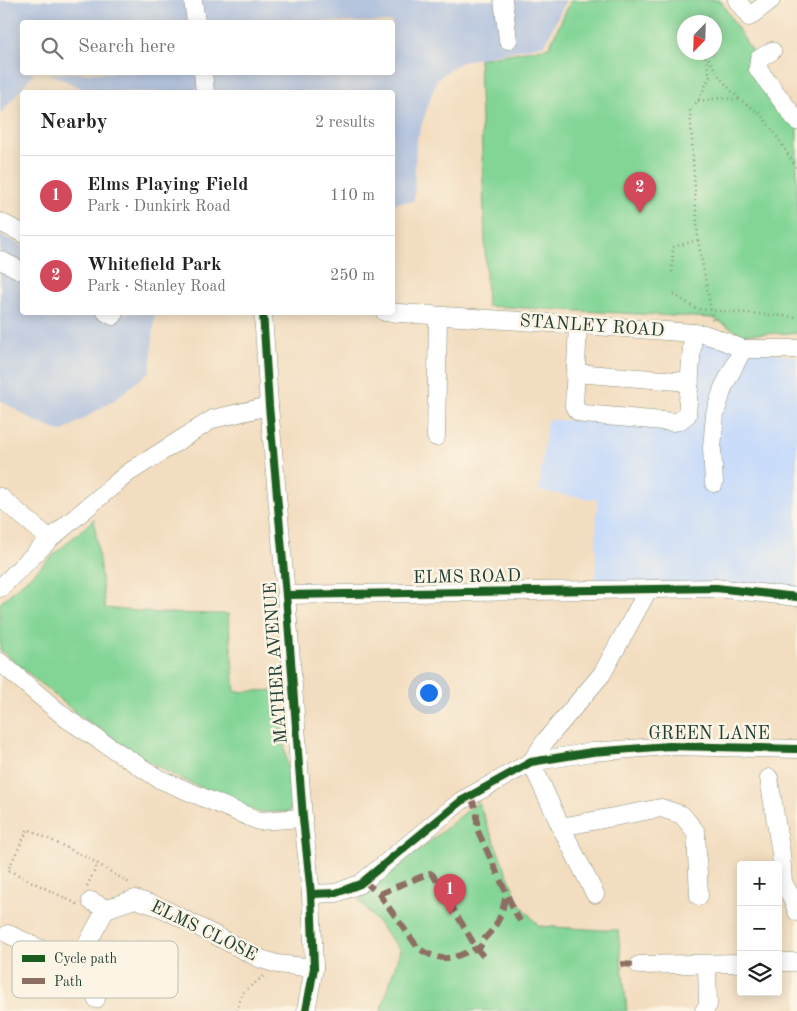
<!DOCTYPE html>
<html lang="en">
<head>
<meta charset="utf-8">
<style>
	:root { --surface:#fff; --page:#f2f2f2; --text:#222; --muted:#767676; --line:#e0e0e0; --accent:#d1495b }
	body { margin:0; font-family:"Old Standard TT",serif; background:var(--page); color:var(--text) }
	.controls { position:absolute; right:15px; bottom:15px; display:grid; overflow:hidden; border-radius:5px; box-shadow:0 2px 12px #0003 }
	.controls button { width:45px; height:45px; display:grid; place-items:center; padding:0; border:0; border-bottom:1px solid var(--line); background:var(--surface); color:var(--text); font:25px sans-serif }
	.compass { position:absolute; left:677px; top:15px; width:45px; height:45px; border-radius:50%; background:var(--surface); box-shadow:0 2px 12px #0003; rotate:203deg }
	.you { position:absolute; left:428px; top:692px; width:18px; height:18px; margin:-12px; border:4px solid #fff; border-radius:50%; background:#1a73e8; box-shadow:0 0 0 8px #1a73e833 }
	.badge { display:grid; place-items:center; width:32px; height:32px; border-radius:50%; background:var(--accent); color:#fff; font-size:16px; font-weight:700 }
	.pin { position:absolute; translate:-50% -41px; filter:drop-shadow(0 1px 2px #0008) }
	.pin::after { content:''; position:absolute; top:26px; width:18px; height:15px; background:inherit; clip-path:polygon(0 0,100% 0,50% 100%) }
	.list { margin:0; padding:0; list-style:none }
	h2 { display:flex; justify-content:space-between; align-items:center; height:65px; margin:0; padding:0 20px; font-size:21px }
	h2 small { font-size:16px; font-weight:400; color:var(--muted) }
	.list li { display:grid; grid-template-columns:32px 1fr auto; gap:15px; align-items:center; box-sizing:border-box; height:80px; padding:0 20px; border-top:1px solid var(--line) }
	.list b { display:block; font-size:19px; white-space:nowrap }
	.list p { margin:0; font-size:16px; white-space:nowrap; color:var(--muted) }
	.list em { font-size:16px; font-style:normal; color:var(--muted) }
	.icon { flex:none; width:28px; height:28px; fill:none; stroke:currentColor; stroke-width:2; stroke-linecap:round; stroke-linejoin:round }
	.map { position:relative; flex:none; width:797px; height:1011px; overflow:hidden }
	.search { position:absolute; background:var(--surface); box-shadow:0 2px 12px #0003; left:20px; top:20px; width:375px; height:55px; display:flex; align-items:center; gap:12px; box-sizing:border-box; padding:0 18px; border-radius:5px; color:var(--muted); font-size:19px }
	.panel { position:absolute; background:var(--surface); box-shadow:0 2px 12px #0003; left:20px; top:90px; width:375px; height:225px; border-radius:5px }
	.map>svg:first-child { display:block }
	.built { fill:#c9dcf9 }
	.industrial { fill:#b6c5de }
	.green { fill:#83d596; stroke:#518965; fill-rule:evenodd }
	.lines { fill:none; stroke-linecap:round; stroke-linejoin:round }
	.minor-casing { stroke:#898d7a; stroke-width:19 }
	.path { stroke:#898d7a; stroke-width:2.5; stroke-dasharray:1 4; stroke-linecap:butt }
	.minor { stroke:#fff; stroke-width:18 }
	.quiet { stroke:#8d6e63; stroke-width:6; stroke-dasharray:12 6; stroke-linecap:butt }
	.cycleway-casing { stroke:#fcf5e5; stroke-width:11 }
	.cycleway { stroke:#1b5e20; stroke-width:8 }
	.labels { text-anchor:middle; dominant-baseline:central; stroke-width:5; stroke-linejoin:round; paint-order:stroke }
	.street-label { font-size:18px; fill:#1f3d34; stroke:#fcf5e5 }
	.key { fill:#fcf5e5; stroke:#babeb0; stroke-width:1 }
	.key-label { font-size:14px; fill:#1f3d34 }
</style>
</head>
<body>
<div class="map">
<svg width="797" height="1011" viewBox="0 0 797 1011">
	<rect width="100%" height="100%" fill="#fcf5e5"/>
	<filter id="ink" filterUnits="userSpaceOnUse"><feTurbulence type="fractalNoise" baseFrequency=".02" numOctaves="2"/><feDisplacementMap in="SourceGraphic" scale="10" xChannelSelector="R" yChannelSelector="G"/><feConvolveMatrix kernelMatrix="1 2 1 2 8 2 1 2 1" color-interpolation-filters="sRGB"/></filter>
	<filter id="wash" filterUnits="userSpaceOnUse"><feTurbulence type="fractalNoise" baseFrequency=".0096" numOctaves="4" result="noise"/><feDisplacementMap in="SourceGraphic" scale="20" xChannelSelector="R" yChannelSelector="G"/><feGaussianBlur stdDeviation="1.12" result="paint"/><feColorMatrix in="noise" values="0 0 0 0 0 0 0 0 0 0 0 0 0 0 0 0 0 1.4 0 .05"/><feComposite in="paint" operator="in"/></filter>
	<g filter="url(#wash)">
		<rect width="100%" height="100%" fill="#f3ddc0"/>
		<path class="built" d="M696 340 797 357V590L595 591 597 500 539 491 547 420 690 421Z"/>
		<g class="industrial">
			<path d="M0 0H566L545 44 461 62 437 79 416 142 414 201 393 203 392 92H90L48 73 392 72V22H22V72L34 73 0 115Z"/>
			<path d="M0 235 22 245V312L155 313 150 371 116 399 62 432 38 423 0 400Z"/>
		</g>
		<g class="green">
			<path d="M571 0H720L761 66 797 121V333L742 334 713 318 487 306 479 59 549 47ZM684 22H714V52H684Z"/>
			<path d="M94 519 105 608 158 613 228 614 235 692 278 690 292 806 289 812H257L177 777 144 759 80 716 0 650V603Z"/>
			<path d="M478 802 519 903 539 926 602 930H618L627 1011H381L400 950 359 900Z"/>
		</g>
	</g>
	<g filter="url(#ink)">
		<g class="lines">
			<g class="minor-casing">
				<g id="minor">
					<path d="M193 0 196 22"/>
					<path d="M503 0 508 40"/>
					<path d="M737 0 745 11"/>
					<path d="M749 17 771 0"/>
					<path d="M772 51 759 59 758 69 797 121"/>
					<path d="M203 72 205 92"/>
					<path d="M0 222 22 233"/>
					<path d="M0 260 22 271"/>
					<path d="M106 312 113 316 114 312"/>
					<path d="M263 312 269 406 286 595 303 818 311 894 314 968 306 1011"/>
					<path d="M385 312 625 328 693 333 704 334 716 338 743 349H797"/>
					<path d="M578 325 574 406C576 411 578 412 584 414L674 422 679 421 687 415 693 333"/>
					<path d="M575 373 690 382"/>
					<path d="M436 437 438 316"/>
					<path d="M714 483 712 448 715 414 723 388 743 349"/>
					<path d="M0 497 50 539"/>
					<path d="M0 588 50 539 128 473 213 419 269 406"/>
					<path d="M286 595 716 588 797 597"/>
					<path d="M0 662 67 719 159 779 259 821 303 818"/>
					<path d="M531 762 546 740 602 674 648 590"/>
					<path d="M531 762 561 827 595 894"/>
					<path d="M769 778 781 854 783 882 793 900 797 912"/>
					<path d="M561 827 661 808 682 815 696 832 699 896"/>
					<path d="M311 894 336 893 360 884 461 801 531 762 592 752 669 746 797 749"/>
					<path d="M91 901 106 909"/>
					<path d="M8 934 58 957H74L86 946 106 909 135 899 162 908 261 959 277 964 314 968"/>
					<path d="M74 957 97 994 96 999"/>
					<path d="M778 962H797"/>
					<path d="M639 965 741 963"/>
					<path d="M704 1011 708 1005 707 964"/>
				</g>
			</g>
			<g class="path">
				<path d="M683 39H684"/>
				<path d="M704 52 710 76 698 101 690 109 698 240 713 320"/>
				<path d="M706 54C715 71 726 87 741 100 749 107 759 111 765 120 777 135 787 153 797 169"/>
				<path d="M698 101 719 98 740 100"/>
				<path d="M672 272 673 247 698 240"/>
				<path d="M674 294 696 309 797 317"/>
				<path d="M87 886 98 864"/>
				<path d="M77 904 8 870 28 829 88 858 131 884"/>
				<path d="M237 1011 242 993 264 976"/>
			</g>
			<use href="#minor" class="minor"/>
			<g class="quiet">
				<path d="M471 796 477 814V829L514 910 520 921"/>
				<path d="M364 881 379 894 419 949C446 965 454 957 480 947L482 944 481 942C499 924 501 918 506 894"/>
				<path d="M379 894 430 873 433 875 477 949 483 956"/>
				<path d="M621 964 639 965"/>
			</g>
			<g class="cycleway-casing">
				<g id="cycleway">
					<path d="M263 312 269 406 286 595 303 818 311 894 314 968 306 1011"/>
					<path d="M286 595 716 588 797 597"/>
					<path d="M311 894 336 893 360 884 461 801 531 762 592 752 669 746 797 749"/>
				</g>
			</g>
			<use href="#cycleway" class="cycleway"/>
		</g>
	</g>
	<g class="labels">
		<g class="street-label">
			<text transform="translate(592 326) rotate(4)">STANLEY ROAD</text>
			<text transform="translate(467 577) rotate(-1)">ELMS ROAD</text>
			<text transform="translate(276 663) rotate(-94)">MATHER AVENUE</text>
			<text x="709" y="734">GREEN LANE</text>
			<text transform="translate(204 931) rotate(26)">ELMS CLOSE</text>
		</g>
	</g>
	<rect x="12" y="941" width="166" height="57" rx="8" class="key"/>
	<rect x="22" y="955" width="23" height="7" fill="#1b5e20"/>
	<rect x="22" y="978" width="23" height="6" fill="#8d6e63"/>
	<g class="key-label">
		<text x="54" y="963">Cycle path</text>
		<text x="54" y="986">Path</text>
	</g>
</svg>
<div class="controls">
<button>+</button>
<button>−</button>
<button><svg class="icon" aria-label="layers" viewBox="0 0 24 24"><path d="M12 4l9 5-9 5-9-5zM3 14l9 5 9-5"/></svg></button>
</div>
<svg class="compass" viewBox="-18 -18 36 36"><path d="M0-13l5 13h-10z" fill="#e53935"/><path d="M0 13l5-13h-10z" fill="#767676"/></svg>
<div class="you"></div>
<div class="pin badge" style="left:450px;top:915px">1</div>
<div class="pin badge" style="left:640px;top:213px">2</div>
<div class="search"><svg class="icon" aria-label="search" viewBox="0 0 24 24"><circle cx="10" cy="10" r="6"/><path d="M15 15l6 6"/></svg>Search here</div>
<section class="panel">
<h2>Nearby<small>2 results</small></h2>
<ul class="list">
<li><span class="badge">1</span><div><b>Elms Playing Field</b><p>Park · Dunkirk Road</p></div><em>110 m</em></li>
<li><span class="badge">2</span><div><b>Whitefield Park</b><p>Park · Stanley Road</p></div><em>250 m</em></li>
</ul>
</section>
</div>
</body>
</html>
